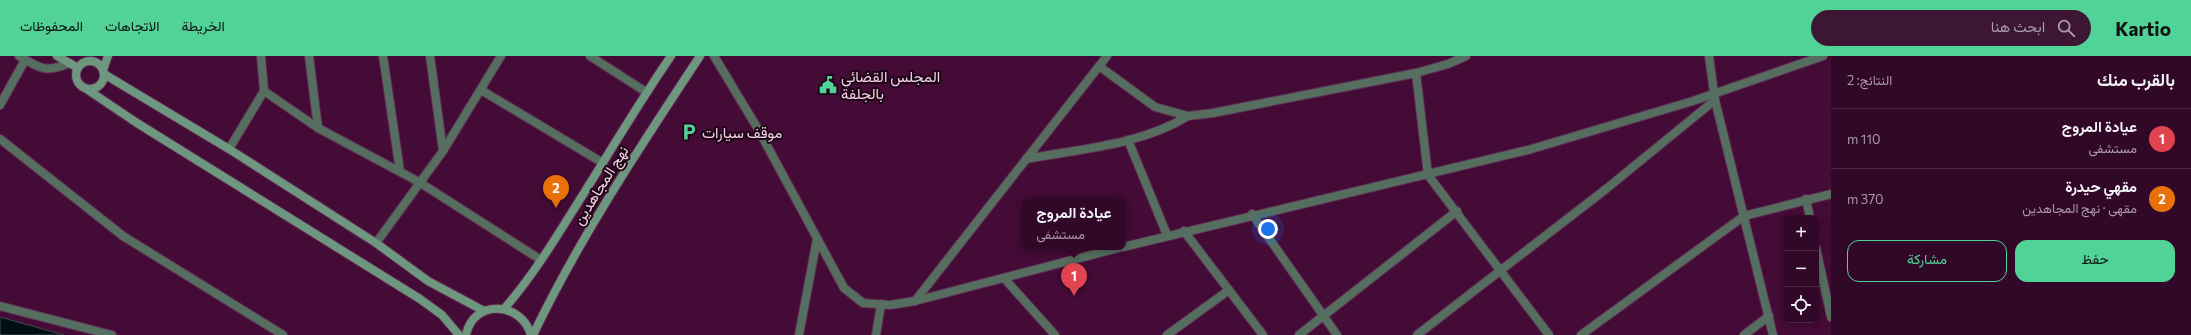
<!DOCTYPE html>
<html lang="ar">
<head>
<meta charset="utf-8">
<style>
	:root { --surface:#320828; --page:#3d1634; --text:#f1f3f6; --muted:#a89aa8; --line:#4d2945; --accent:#51d397 }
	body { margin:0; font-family:Commissioner,Vazirmatn,sans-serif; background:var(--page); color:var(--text); direction:rtl }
	.controls { position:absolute; right:12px; bottom:12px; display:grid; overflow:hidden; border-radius:8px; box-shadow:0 2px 6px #0003 }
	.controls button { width:36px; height:36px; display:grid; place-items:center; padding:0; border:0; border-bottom:1px solid var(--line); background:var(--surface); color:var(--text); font:20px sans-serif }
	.you { position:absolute; left:1268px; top:173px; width:14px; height:14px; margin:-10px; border:3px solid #fff; border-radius:50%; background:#1a73e8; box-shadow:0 0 0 6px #1a73e833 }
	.badge { display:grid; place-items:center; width:26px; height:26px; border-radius:50%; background:var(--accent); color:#fff; font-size:13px; font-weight:700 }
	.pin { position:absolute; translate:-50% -33px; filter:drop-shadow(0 1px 2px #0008) }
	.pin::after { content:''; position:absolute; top:21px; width:14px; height:12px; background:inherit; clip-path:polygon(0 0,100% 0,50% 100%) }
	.popup { position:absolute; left:1022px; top:142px; width:104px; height:52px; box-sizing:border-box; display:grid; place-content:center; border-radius:8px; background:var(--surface); filter:drop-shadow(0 1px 3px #0005); font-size:13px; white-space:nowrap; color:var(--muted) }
	.popup b { font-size:15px; color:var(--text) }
	.popup::after { content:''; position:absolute; left:50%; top:100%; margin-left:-8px; border:8px solid transparent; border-top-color:var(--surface) }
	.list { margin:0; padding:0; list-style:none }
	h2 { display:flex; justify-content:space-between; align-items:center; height:52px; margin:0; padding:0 16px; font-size:17px }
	h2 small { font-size:13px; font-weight:400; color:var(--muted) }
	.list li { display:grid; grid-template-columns:26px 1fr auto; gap:12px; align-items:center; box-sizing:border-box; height:60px; padding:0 16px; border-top:1px solid var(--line) }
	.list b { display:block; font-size:15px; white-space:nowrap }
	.list p { margin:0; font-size:13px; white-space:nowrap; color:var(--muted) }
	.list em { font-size:13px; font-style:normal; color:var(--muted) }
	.actions { display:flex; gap:8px; padding:12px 16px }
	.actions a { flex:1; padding:9px 0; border:1px solid var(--accent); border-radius:12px; text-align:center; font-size:14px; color:var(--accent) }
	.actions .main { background:var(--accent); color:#111 }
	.icon { flex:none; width:22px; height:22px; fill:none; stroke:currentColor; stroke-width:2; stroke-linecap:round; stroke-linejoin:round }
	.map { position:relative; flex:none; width:1831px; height:279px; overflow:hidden; direction:ltr }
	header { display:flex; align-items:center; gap:24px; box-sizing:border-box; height:56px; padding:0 20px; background:var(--accent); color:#111 }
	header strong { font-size:19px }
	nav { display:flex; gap:22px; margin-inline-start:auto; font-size:14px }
	.search { width:280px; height:36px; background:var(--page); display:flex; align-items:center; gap:10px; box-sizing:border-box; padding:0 14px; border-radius:22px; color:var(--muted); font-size:15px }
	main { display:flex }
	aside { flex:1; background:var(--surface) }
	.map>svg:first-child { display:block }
	.water { fill:#000e15; stroke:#494854 }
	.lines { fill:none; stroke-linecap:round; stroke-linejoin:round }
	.street-casing { stroke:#5f2b51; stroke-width:10 }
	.secondary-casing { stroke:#5f2b51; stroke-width:10 }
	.street { stroke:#556e60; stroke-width:8 }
	.secondary { stroke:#6e9780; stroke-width:8 }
	.labels { text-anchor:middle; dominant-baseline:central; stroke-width:4; stroke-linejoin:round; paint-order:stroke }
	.poi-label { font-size:15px; fill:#f4d1e7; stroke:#1d0616; text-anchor:start }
	.street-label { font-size:15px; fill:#f4d1e7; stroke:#1d0616 }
</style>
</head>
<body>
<header>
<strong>Kartio</strong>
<div class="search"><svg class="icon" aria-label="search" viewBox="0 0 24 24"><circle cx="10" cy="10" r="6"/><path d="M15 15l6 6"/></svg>ابحث هنا</div>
<nav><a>الخريطة</a><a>الاتجاهات</a><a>المحفوظات</a></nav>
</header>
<main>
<aside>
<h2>بالقرب منك<small>النتائج: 2</small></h2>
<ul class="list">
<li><span class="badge" style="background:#e0444e">1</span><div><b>عيادة المروج</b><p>مستشفى</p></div><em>110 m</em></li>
<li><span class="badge" style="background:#e8710a">2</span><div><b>مقهي حيدرة</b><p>مقهى · نهج المجاهدين</p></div><em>370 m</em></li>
</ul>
<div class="actions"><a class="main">حفظ</a><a>مشاركة</a></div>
</aside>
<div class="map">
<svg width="1831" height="279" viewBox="0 0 1831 279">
	<rect width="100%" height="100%" fill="#430b35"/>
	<path class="water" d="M0 261 64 279H0Z"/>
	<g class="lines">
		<g class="street-casing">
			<g id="street">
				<path d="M19 0C41 13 45 17 70 7"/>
				<path d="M309 0 318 72"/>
				<path d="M383 0 400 115"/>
				<path d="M430 0 443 95"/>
				<path d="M590 0 646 36"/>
				<path d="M714 0 758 73 844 232 863 247 890 249 915 245 1122 191"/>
				<path d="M1466 0 1448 8 1416 17 1428 119 1549 279"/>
				<path d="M1099 10 1155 51 1188 60 1213 57 1416 17"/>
				<path d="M481 34 603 107"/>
				<path d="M264 35 318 72 419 126 541 204"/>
				<path d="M1715 44 1773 279"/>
				<path d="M0 49 25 4"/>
				<path d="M0 83 123 180 283 279"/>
				<path d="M1128 84 1167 179"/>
				<path d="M229 93 264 35 261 0"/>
				<path d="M1026 103C1080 93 1141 89 1188 60"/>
				<path d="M1806 143 1810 162"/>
				<path d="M1252 158 1337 279"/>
				<path d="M1184 175 1263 279"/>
				<path d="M376 187 443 95 501 0"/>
				<path d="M1123 191 1528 94 1693 45 1823 0"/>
				<path d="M1816 192 1831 261"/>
				<path d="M1004 222 1055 279"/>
				<path d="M915 245 1107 0"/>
				<path d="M0 250 112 279"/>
				<path d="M799 279 817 183"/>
				<path d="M876 279 881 248"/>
				<path d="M1167 279 1229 234"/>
				<path d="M1299 279 1457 155"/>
				<path d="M1417 279 1606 133 1715 44 1709 0"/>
				<path d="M1581 279 1744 160 1831 138"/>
				<path d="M1744 279 1769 260"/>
			</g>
		</g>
		<g class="secondary-casing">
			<g id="secondary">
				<path d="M57 0 78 12"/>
				<circle cx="90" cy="19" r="14"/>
				<path d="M103 14 108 0"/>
				<path d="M104 18 229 93 376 187 428 225 484 255"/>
				<path d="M88 34 137 67 420 243 442 259 459 279"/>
				<path d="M504 253C530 223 551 190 572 156 605 104 636 51 671 0"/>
				<path d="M466 279C473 243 521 245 531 279"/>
				<path d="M533 279C580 181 640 91 700 0"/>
			</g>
		</g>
		<use href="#street" class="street"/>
		<use href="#secondary" class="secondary"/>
	</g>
	<defs>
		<g id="civic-bare" transform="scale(1.38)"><path d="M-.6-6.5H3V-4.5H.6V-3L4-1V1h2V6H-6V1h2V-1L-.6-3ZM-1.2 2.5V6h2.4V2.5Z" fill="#51d397" stroke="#1d0616" stroke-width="2.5" paint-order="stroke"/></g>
		<g id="parking-bare" transform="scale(1.38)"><path d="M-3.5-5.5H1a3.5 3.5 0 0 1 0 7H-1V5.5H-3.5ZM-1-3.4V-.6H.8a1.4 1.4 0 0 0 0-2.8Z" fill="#51d397" stroke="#1d0616" stroke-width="2.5" paint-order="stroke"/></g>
	</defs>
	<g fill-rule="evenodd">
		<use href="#civic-bare" x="828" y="29"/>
		<use href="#parking-bare" x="689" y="76"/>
	</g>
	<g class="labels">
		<g class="poi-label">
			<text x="841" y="20">المجلس القضائي<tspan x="841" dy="17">بالجلفة</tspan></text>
			<text x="702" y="76">موقف سيارات</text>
		</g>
		<g class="street-label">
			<text transform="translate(600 129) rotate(-58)">نهج المجاهدين</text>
		</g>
	</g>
</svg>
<div class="controls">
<button>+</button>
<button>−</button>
<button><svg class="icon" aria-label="locate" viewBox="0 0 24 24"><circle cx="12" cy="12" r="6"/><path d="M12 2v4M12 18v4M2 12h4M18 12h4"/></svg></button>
</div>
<div class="you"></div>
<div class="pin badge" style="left:1074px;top:240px;background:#e0444e">1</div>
<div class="popup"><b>عيادة المروج</b>مستشفى</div>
<div class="pin badge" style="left:556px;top:152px;background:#e8710a">2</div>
</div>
</main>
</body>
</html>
